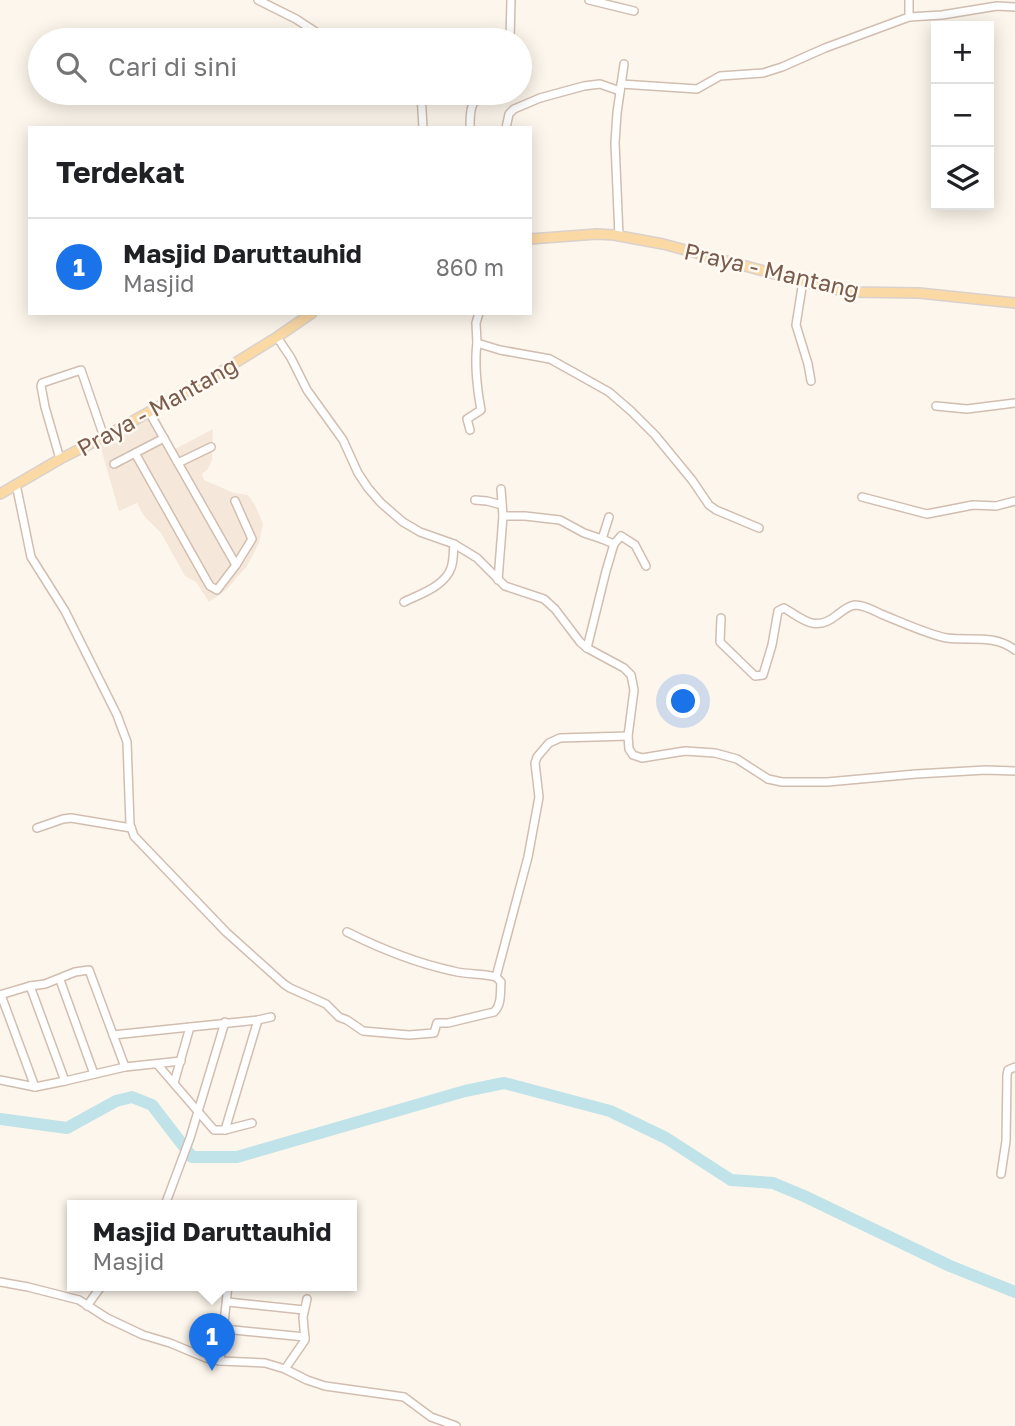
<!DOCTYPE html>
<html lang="id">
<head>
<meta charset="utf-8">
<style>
	:root { --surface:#fff; --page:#f6f6f6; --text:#202124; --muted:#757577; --line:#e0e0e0; --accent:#1a73e8 }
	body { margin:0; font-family:"Golos Text",sans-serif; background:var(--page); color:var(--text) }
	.controls { position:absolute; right:21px; top:21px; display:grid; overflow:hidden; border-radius:0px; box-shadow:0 4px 18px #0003 }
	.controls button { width:63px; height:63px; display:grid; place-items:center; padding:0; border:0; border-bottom:2px solid var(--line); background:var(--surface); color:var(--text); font:35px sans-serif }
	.you { position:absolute; left:684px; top:702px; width:24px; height:24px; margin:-18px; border:5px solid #fff; border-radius:50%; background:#1a73e8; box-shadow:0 0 0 10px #1a73e833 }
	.badge { display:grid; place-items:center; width:46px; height:46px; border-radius:50%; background:var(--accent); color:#fff; font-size:23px; font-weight:700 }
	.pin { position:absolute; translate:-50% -58px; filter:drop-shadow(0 2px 4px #0008) }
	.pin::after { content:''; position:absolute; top:37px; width:24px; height:21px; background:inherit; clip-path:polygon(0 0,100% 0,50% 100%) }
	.popup { position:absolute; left:67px; top:1200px; width:290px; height:91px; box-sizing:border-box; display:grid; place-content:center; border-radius:0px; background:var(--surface); filter:drop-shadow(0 2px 5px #0005); font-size:23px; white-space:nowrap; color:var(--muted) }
	.popup b { font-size:26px; color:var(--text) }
	.popup::after { content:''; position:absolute; left:50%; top:100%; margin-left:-14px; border:14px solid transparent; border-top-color:var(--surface) }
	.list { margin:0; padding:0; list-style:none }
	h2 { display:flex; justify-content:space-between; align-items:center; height:91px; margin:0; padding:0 28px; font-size:30px }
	h2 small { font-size:23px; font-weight:400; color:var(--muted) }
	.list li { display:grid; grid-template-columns:46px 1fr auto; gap:21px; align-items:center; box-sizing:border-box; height:98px; padding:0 28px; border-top:2px solid var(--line) }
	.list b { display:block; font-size:26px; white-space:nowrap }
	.list p { margin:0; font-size:23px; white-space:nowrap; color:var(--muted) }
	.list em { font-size:23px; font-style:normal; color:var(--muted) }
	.icon { flex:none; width:38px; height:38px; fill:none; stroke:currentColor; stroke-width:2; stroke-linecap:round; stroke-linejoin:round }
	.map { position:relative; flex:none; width:1015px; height:1426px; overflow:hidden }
	.search { position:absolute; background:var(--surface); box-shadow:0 4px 18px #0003; left:28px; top:28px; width:504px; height:77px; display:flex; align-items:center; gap:18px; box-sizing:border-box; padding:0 24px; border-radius:38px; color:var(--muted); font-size:26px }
	.panel { position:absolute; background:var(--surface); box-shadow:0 4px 18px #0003; left:28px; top:126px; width:504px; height:189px; border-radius:0px }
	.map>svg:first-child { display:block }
	.residential { fill:#f5e8da }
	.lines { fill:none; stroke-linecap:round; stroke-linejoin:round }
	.river { stroke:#bfe3e8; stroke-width:12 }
	.minor-casing { stroke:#d1beb0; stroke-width:10 }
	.major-casing { stroke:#dad1cd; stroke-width:12 }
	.minor { stroke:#fff; stroke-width:7 }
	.major { stroke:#fbd9a5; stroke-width:9 }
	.labels { text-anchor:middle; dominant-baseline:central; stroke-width:5; stroke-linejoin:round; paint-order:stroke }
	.street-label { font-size:23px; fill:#7a5c4d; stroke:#fffaf3 }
</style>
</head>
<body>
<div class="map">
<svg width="1015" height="1426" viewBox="0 0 1015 1426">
	<rect width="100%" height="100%" fill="#fdf6ec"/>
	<path class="residential" d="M157 414 175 449 213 429 212 460 208 469 202 474 204 480 234 493 248 495 255 505 263 524 259 543 247 566 227 589 209 602 196 582 185 576 161 533 144 516 137 503 119 511 100 445Z"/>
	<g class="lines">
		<path class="river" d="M0 1119 67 1128 116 1101 132 1097 152 1105 192 1157H237L465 1091 504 1083 610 1111 666 1138 731 1180 773 1183 804 1196 950 1266 1015 1292"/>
		<g class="minor-casing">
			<g id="minor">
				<path d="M258 0 296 19 328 40"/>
				<path d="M589 0 634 11"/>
				<path d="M909 17V0"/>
				<path d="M510 40 511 0"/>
				<path d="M621 84 697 89 720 76 763 73 782 67 825 48 909 17 942 15 997 6 1015 7"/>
				<path d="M421 93 423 128"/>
				<path d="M470 128C470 113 470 102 482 93"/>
				<path d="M506 128 509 114 514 109 540 98 584 86 600 84 620 91"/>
				<path d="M619 236 615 143 617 113 624 64"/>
				<path d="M803 281 796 325 808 364 811 381"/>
				<path d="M479 313 476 323 477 343 500 350 550 359 609 392 631 411 655 435 692 480 709 505 716 510 759 528"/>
				<path d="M277 337 291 358 307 390 343 440 358 473 368 488 381 503 403 522 420 532 454 544 477 558 505 586 544 599 555 609 580 642 587 648 624 668 631 675 634 690 628 736 629 749 633 755 642 758 685 751 715 753 737 759 768 779 782 782H827L916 774 986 770 1015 771"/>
				<path d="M936 406 967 409 1015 403"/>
				<path d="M149 412 236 565"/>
				<path d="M470 430 467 419 481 410C477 388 474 366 477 343"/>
				<path d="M135 453 207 581 210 586 217 590 236 565 252 539 235 501"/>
				<path d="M60 459 45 407 41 386 42 383 81 370 104 437"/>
				<path d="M178 463 211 447"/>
				<path d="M114 464 164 438"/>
				<path d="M16 484 31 557 65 611 117 715 127 742 130 824 134 836 226 932 284 984 290 988 326 1004 339 1017 347 1020 363 1031 409 1035 434 1033 437 1023H448L494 1012C502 1005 500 992 501 982L496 977 528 857 539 797 535 763 537 757 549 743 560 738 628 736"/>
				<path d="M862 497 927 514 973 505 996 506 1015 501"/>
				<path d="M475 500 487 501 502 505"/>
				<path d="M503 516H525L560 520 584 533 602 539"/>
				<path d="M614 544 621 536 635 545 646 566"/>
				<path d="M498 580 503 516 501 489"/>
				<path d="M404 602C420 594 445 586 451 568 454 560 453 552 454 544"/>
				<path d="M721 618 720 642 755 676 763 675 772 645 778 611 784 608C803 619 815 633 837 615 842 611 848 606 855 605 864 605 873 610 881 614 899 621 929 635 947 638 971 641 994 634 1015 650"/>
				<path d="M587 648 606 571 614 544 602 539 609 517"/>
				<path d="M37 828 63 819 71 818 131 828"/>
				<path d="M347 932C381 949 416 963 453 971 468 975 482 973 496 977"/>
				<path d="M60 980 94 1074"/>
				<path d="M30 986 65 1081"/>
				<path d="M0 995 30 986 45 984 75 972 89 970 125 1067"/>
				<path d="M1 995 35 1087"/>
				<path d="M113 1035 258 1020 271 1017"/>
				<path d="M157 1064 214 1130H225L252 1123"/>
				<path d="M0 1080 35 1087 65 1081 125 1067 181 1061"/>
				<path d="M174 1083 190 1027"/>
				<path d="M225 1130 258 1020"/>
				<path d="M1001 1174 1006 1141 1007 1075 1008 1070 1015 1067"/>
				<path d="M165 1205 190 1138 225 1022"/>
				<path d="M0 1282 28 1287 79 1300 107 1318 143 1335 170 1343 206 1358 220 1361 265 1363 285 1369 307 1380 325 1386 404 1397 431 1417 456 1426"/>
				<path d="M228 1302 304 1310"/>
				<path d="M87 1306 102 1285"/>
				<path d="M224 1329 305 1337"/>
				<path d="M220 1361 228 1285"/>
				<path d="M285 1369 305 1340 303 1317 307 1299"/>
			</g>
		</g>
		<g class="major-casing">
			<g id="major">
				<path d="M530 239 597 234 614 235 663 244 820 286 850 292 919 293 1015 303"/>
				<path d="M0 494 60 459 104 437 214 376 277 337 312 313"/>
			</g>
		</g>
		<use href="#minor" class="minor"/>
		<use href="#major" class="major"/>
	</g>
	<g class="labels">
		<g class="street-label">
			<text transform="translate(772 270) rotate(13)">Praya - Mantang</text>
			<text transform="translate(157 406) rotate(-29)">Praya - Mantang</text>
		</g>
	</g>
</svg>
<div class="controls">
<button>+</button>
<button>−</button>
<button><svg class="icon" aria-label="layers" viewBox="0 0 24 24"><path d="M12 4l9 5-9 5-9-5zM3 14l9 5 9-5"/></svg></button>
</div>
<div class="you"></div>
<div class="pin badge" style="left:212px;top:1371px">1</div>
<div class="popup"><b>Masjid Daruttauhid</b>Masjid</div>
<div class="search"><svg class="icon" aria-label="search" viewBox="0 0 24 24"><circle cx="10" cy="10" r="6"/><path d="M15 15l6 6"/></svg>Cari di sini</div>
<section class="panel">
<h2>Terdekat<small></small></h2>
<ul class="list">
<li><span class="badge">1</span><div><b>Masjid Daruttauhid</b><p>Masjid</p></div><em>860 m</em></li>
</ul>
</section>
</div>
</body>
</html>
